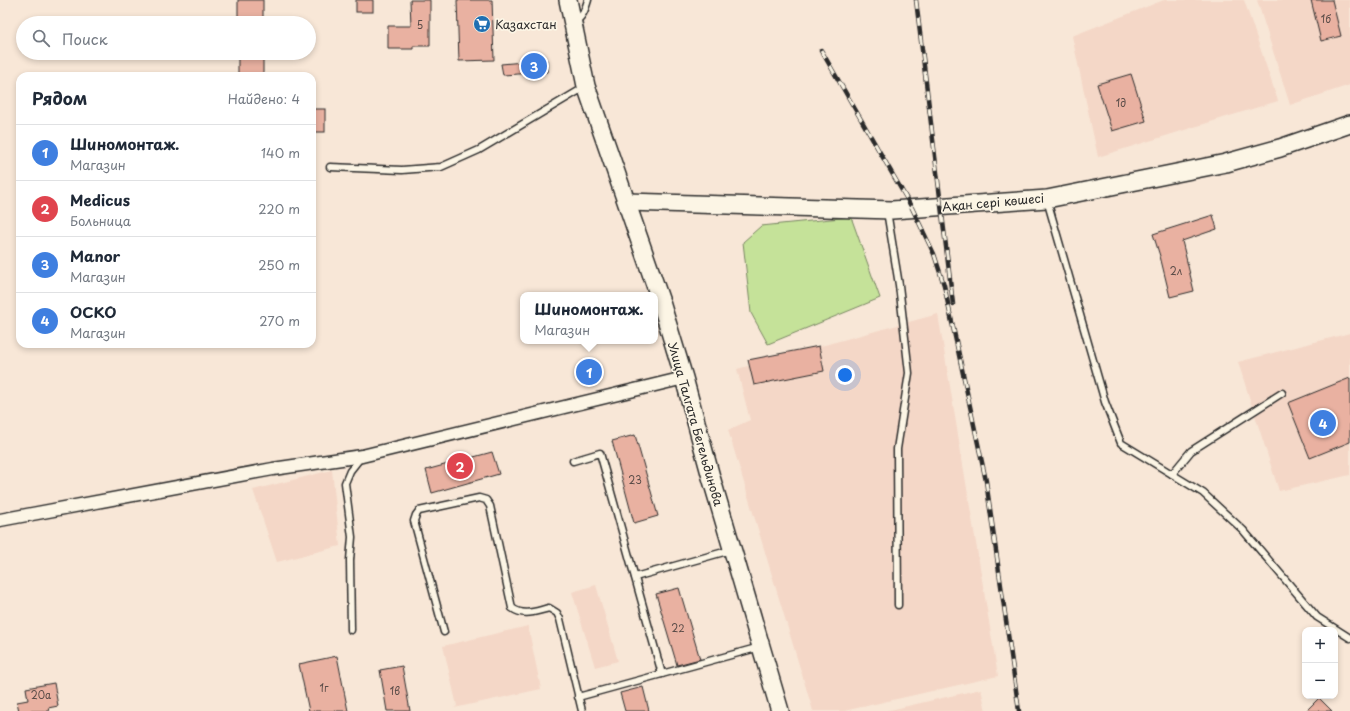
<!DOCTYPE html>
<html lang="ru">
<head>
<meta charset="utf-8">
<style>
	:root { --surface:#fff; --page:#f2f2f3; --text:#1f2937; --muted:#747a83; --line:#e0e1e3; --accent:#ea580c }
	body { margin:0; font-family:"Playpen Sans",sans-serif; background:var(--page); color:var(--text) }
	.controls { position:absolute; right:12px; bottom:12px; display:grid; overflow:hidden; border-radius:8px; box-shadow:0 2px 6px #0003 }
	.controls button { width:36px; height:36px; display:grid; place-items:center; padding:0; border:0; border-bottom:1px solid var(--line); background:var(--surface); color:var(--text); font:20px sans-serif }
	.you { position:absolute; left:845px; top:375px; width:14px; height:14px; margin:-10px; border:3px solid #fff; border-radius:50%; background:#1a73e8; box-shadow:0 0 0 6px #1a73e833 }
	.badge { display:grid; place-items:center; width:26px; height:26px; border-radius:50%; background:var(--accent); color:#fff; font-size:13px; font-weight:700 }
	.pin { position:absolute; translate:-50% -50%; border:2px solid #fff; box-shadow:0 1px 4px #0006 }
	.popup { position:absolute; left:520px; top:292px; width:138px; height:52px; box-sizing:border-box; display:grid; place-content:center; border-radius:8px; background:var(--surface); filter:drop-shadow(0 1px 3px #0005); font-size:13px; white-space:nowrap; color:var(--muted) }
	.popup b { font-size:15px; color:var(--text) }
	.popup::after { content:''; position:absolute; left:50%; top:100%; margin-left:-8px; border:8px solid transparent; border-top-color:var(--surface) }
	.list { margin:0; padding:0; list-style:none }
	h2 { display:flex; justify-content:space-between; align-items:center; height:52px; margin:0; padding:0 16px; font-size:17px }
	h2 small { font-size:13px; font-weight:400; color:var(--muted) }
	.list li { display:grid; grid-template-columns:26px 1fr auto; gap:12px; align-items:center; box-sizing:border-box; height:56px; padding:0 16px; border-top:1px solid var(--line) }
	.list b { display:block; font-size:15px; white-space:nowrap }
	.list p { margin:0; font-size:13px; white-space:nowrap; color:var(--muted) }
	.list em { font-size:13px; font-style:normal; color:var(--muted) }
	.icon { flex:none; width:22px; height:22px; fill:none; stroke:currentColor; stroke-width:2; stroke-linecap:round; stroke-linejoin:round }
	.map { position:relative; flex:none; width:1350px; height:711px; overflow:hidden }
	.search { position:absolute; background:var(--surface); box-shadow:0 2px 6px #0003; left:16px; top:16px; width:300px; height:44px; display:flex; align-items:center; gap:10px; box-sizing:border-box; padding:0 14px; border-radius:22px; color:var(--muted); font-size:15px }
	.panel { position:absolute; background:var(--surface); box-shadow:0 2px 6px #0003; left:16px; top:72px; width:300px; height:276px; border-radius:12px }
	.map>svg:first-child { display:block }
	.built { fill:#f4d7c7 }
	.green { fill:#c5e299; stroke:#788662 }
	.building { fill:#e9b1a1; stroke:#2b2b2b }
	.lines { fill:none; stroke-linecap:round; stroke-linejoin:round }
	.lane-casing { stroke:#2b2b2b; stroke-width:9 }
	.street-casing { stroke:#2b2b2b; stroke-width:15 }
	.secondary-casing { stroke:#2b2b2b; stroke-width:20 }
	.lane { stroke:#fcf5e5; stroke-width:6 }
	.street { stroke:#fcf5e5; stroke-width:12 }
	.secondary { stroke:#fcf5e5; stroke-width:17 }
	.rail-casing { stroke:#2b2b2b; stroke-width:4.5 }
	.rail { stroke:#fcf5e5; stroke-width:3; stroke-dasharray:9; stroke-linecap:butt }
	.labels { text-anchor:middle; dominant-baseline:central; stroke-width:3.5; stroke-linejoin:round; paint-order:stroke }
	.number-label { font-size:10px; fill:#5a4c48 }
	.poi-label { font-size:12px; fill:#2b2b2b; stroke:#fcf5e5; text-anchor:start }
	.street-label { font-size:12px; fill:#2b2b2b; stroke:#fcf5e5 }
</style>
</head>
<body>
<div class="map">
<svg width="1350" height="711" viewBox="0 0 1350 711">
	<rect width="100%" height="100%" fill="#f8e7d7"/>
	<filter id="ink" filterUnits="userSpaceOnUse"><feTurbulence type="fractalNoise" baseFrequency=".025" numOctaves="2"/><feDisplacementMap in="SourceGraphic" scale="8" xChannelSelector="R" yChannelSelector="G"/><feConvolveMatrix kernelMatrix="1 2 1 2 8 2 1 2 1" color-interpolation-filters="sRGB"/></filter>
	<g filter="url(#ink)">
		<g class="built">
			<path d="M1164 0H1244L1278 101 1098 157 1072 36Z"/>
			<path d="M1257 0H1350V85L1290 105Z"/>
			<path d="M938 314 998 676 844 711H813L728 430 750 420 737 369Z"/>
			<path d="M1350 333V475L1279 491 1238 362Z"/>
			<path d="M332 470 340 546 277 562 253 490Z"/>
			<path d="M596 585 618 661 595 667 572 592Z"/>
			<path d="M528 626 541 689 454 708 457 706 443 646Z"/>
			<path d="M981 689 986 711H886Z"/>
		</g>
		<path class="green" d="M851 217 880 298 768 344 751 313 743 242 761 226Z"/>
		<g class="building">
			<rect x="238" y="0" width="25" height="23"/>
			<rect x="356" y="0" width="17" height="12"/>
			<path d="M410 0H430V46H413V49H388V26H411Z"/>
			<path d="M457 0H492L494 60 459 61Z"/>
			<path d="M1311 0H1332L1341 36 1321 41Z"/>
			<rect x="238" y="53" width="25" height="23"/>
			<path d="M547 60V72L503 75 501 64Z"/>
			<path d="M1131 74 1146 121 1112 131 1097 84Z"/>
			<rect x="312" y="109" width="13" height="23"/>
			<path d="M1213 215 1217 229 1182 241 1194 291 1170 297 1160 256 1153 234Z"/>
			<path d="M819 346 824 371 754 385 748 360Z"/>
			<path d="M592 361 594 375 584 376 582 363Z"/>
			<path d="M1350 378V442L1310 458 1288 403Z"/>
			<path d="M635 435 658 516 634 523 612 441Z"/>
			<path d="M492 452 499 474 432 493 426 470Z"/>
			<path d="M679 588 700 659 677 665 656 594Z"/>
			<path d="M337 656 348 711H309L299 664Z"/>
			<path d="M402 666 410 711H387L380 670Z"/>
			<path d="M54 683 58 706 48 708 49 711H19L17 702 28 700 26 688Z"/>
			<path d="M643 687 649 711H625L620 693Z"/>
			<path d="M1319 698 1332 711H1306Z"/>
		</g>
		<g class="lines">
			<g class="lane-casing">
				<g id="lane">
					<path d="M574 23C583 17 585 10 588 0"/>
					<path d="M330 167 402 170 441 167 479 150 585 87"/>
					<path d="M1047 200 1105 402 1121 443 1203 493 1243 530 1317 617 1350 638"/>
					<path d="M887 211 899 285 909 373 897 449 898 605"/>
					<path d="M573 461 600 453 662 674"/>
					<path d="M1172 474 1191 451 1282 393"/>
					<path d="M635 577 731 550"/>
					<path d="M351 630 350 560 352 537 345 483 350 471 361 457"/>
					<path d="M444 632 414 521 416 515 419 511 479 498 486 500 490 506 512 608C524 617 536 611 549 608L557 613 560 619 582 711"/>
					<path d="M578 697 760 647"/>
				</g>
			</g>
			<g class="street-casing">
				<path id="street" d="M0 520 273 469 362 456 684 378"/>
			</g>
			<g class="secondary-casing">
				<g id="secondary">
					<path d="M568 0 586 86 660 299 684 378 711 477 780 711"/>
					<path d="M627 202 892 210 1047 199 1226 163 1280 148 1350 124"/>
				</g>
			</g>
			<use href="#lane" class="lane"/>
			<use href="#street" class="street"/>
			<use href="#secondary" class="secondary"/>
			<g class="rail-casing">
				<g id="rail">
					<path d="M916 0 953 304"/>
					<path d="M821 50 912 208 934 254 944 285 986 481 1019 711"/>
				</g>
			</g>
			<use href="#rail" class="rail"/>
		</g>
	</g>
	<defs>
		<g id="supermarket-disc" transform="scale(0.9)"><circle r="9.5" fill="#1f6fb2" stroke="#fcf5e5"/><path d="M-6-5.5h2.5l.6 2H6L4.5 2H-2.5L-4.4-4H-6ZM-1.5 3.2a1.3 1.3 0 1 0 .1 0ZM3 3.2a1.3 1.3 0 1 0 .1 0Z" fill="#fff"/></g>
	</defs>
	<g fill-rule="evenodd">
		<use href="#supermarket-disc" x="482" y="24"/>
	</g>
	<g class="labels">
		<g class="number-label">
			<text x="1326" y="18">1б</text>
			<text x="420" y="24">5</text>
			<text x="1121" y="102">1д</text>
			<text x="1176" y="270">2л</text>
			<text x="635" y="479">23</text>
			<text x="678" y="627">22</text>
			<text x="324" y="687">1г</text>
			<text x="395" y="690">1в</text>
			<text x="41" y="694">20а</text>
		</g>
		<g class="poi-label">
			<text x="495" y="24">Казахстан</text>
		</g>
		<g class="street-label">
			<text transform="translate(993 202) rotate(-5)">Ақан сері көшесі</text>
			<text transform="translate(696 424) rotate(74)">Улица Талгата Бегельдинова</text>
		</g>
	</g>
</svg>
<div class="controls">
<button>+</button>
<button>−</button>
</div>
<div class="you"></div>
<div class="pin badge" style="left:589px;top:372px;background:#3f7fe0">1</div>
<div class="popup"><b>Шиномонтаж.</b>Магазин</div>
<div class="pin badge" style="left:460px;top:466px;background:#e0444e">2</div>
<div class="pin badge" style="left:534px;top:66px;background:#3f7fe0">3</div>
<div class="pin badge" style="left:1323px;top:423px;background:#3f7fe0">4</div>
<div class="search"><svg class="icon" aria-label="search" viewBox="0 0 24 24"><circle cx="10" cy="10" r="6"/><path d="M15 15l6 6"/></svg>Поиск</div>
<section class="panel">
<h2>Рядом<small>Найдено: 4</small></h2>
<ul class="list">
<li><span class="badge" style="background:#3f7fe0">1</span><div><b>Шиномонтаж.</b><p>Магазин</p></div><em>140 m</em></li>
<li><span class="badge" style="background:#e0444e">2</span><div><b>Medicus</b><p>Больница</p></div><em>220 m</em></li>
<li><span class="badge" style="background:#3f7fe0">3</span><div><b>Manor</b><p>Магазин</p></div><em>250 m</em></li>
<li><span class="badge" style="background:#3f7fe0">4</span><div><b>ОСКО</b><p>Магазин</p></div><em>270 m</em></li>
</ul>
</section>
</div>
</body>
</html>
